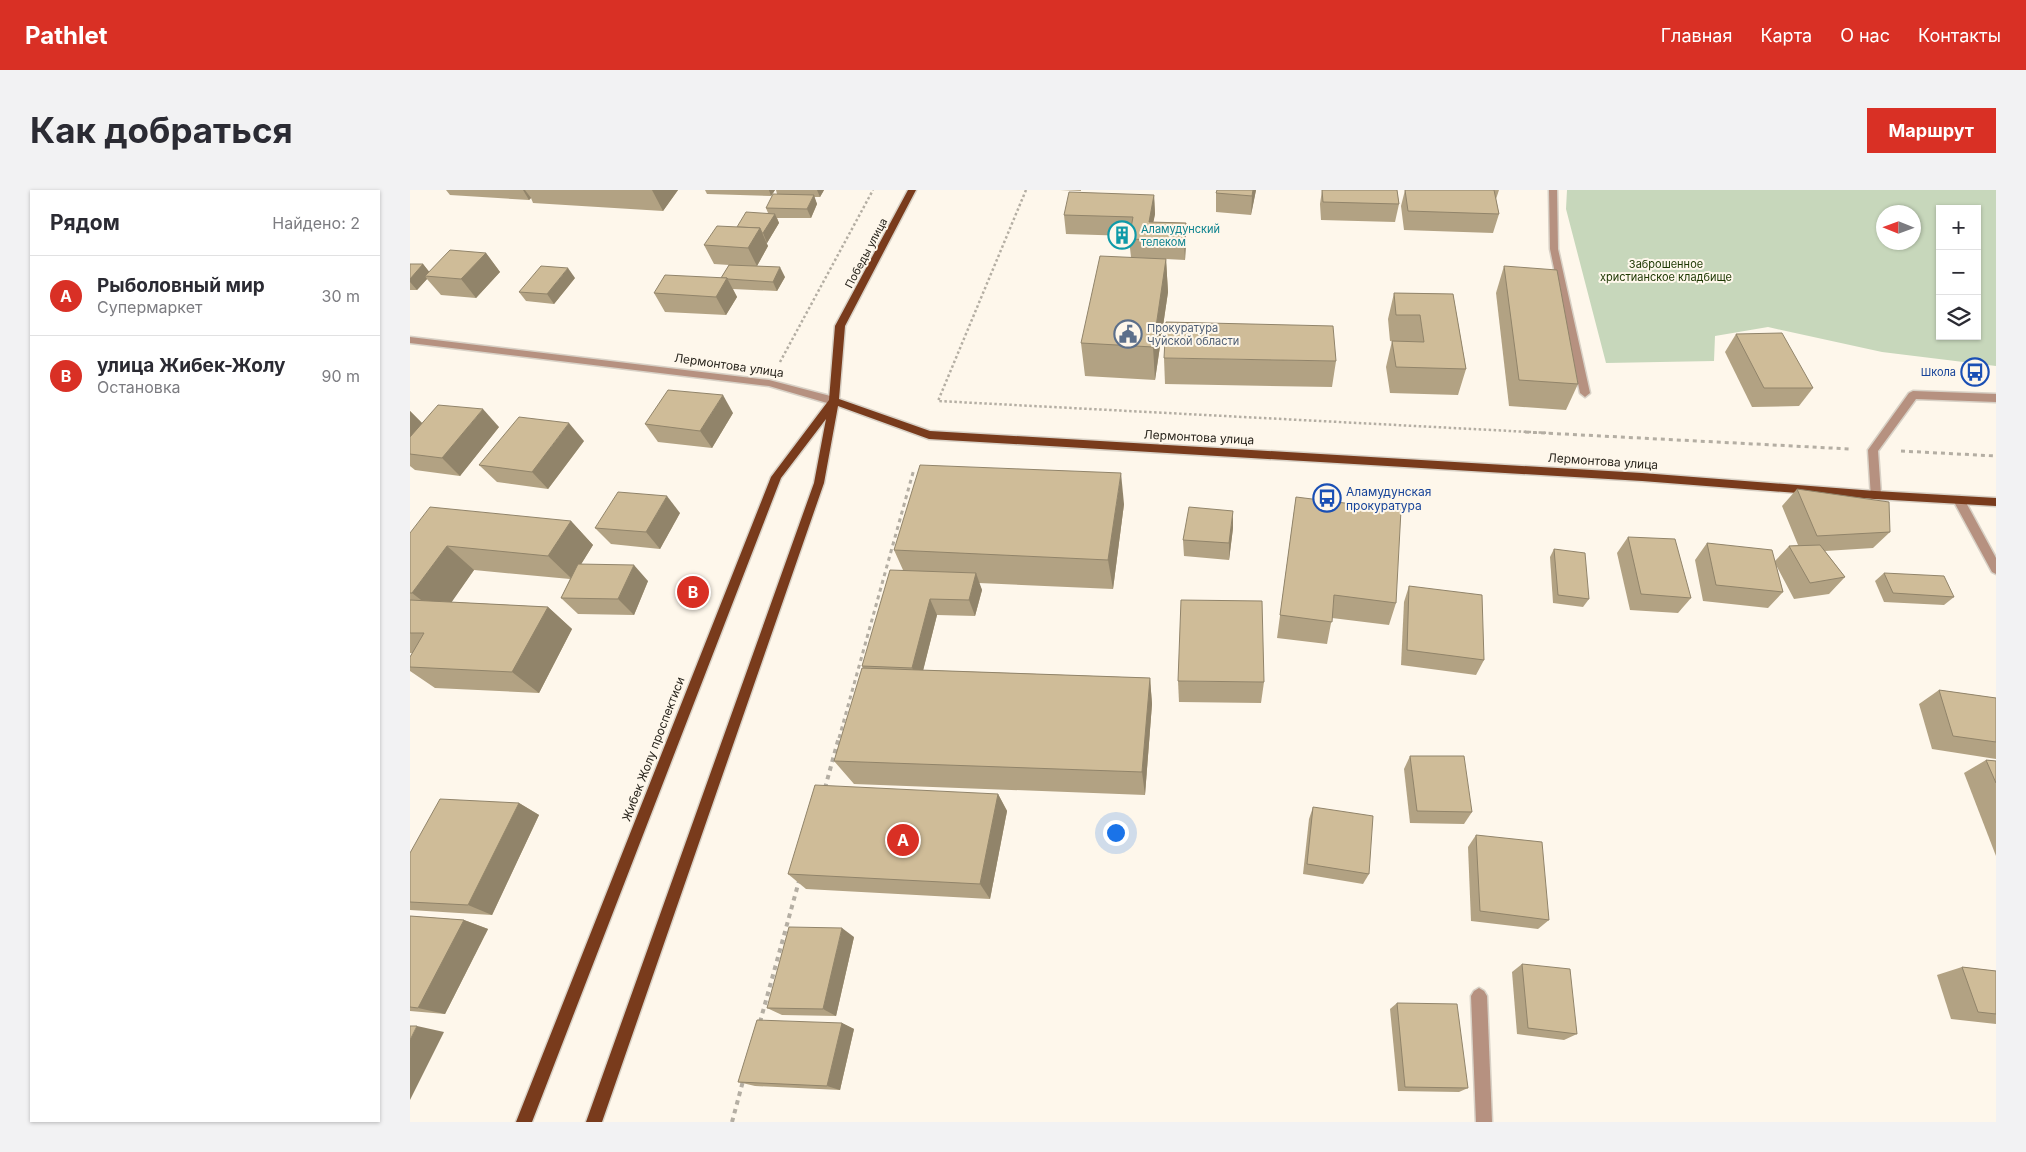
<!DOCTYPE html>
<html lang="ru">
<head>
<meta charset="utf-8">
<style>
	:root { --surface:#fff; --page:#f2f2f3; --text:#2b2b33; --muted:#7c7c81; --line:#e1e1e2; --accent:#d93025 }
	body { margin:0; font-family:Inter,sans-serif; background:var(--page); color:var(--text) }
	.controls { position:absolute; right:15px; top:15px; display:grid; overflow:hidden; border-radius:0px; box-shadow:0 1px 4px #0004 }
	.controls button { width:45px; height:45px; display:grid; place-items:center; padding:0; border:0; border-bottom:1px solid var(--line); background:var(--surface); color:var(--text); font:25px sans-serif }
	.compass { position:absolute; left:1466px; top:15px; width:45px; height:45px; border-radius:50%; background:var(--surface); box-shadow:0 1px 4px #0004; rotate:271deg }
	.you { position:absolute; left:705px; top:642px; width:18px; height:18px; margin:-12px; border:4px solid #fff; border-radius:50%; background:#1a73e8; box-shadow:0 0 0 8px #1a73e833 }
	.badge { display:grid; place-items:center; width:32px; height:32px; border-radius:50%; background:var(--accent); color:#fff; font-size:16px; font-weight:700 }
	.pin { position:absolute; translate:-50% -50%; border:2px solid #fff; box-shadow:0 1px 5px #0006 }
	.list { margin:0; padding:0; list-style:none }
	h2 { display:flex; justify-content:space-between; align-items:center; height:65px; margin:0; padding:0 20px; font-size:21px }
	h2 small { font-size:16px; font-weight:400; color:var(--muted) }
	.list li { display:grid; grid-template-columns:32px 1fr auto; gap:15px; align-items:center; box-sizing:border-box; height:80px; padding:0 20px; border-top:1px solid var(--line) }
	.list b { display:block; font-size:19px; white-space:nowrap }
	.list p { margin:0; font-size:16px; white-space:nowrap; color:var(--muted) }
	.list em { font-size:16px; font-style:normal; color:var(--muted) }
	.icon { flex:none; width:28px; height:28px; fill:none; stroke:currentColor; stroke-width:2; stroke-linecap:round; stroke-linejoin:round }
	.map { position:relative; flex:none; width:1586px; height:932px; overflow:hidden; border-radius:0px }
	header { display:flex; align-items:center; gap:30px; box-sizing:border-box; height:70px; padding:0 25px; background:var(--accent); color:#fff }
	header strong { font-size:24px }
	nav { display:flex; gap:28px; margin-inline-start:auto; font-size:18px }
	.intro { display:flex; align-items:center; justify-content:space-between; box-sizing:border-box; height:120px; padding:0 30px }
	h1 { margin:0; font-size:35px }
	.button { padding:12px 22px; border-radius:0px; background:var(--accent); color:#fff; font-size:18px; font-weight:700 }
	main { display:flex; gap:30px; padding:0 30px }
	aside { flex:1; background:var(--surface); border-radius:0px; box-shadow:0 1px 4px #0004 }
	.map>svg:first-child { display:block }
	.green { fill:#c7d7bb; fill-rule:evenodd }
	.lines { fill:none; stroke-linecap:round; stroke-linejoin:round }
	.minor-casing { stroke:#d8d1c6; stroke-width:3 }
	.major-casing { stroke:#d8d1c6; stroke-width:3 }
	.path-far2 { stroke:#b4aea3; stroke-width:2.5; stroke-dasharray:2.5 2.5; stroke-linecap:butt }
	.path-far1 { stroke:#b4aea3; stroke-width:3; stroke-dasharray:4 4; stroke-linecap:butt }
	.path { stroke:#b4aea3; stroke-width:4; stroke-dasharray:4.5 4.5; stroke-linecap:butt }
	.minor { fill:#b69180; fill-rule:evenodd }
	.major { fill:#793b1c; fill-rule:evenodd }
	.wall { fill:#b2a283 }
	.shaded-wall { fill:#91846a }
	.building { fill:#cfbc98; stroke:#91846a }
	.labels { text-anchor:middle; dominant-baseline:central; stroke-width:4; stroke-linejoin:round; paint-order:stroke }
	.far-culture-label { font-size:11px; fill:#0d838f; stroke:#fef7eb; text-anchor:start }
	.far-street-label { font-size:11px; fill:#2a261e; stroke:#fef7eb }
	.far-park-label { font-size:11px; fill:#1c3600; stroke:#fef7eb }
	.far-service-label { font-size:11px; fill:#4e5e75; stroke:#fef7eb; text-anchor:start }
	.far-transit-label { font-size:11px; fill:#164399; stroke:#fef7eb; text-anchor:end }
	.street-label { font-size:12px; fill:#2a261e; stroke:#fef7eb }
	.transit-label { font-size:12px; fill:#164399; stroke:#fef7eb; text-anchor:start }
</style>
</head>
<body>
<header>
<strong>Pathlet</strong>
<nav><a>Главная</a><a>Карта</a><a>О нас</a><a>Контакты</a></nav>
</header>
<div class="intro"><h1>Как добраться</h1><a class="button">Маршрут</a></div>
<main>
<aside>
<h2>Рядом<small>Найдено: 2</small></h2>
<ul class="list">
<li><span class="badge">A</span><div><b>Рыболовный мир</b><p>Супермаркет</p></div><em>30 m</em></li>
<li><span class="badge">B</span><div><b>улица Жибек-Жолу</b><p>Остановка</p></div><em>90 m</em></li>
</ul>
</aside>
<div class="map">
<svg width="1586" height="932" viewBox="0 0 1586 932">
	<rect width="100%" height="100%" fill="#fef7eb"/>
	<path class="green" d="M1157 0H1586V176L1472 162 1358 137 1305 146 1304 171 1196 173 1156 19ZM1530 19H1567V146H1530ZM1474 22H1504V52H1474Z"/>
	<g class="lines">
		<g class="minor-casing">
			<g id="minor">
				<path d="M1139 0H1147L1148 59 1180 203 1175 207 1170 203 1140 59Z"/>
				<path d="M0 147 359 190 428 208 429 211 424 215 359 196 0 153Z"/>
				<path d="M1503 201 1586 204V212L1506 209 1468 261 1471 305 1465 309 1461 308 1458 260 1499 203Z"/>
				<path d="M1549 306 1553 307 1586 368V384L1582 382 1543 310Z"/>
				<path d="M1069 798 1074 801 1077 806 1082 932H1066L1061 806 1064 801Z"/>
			</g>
		</g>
		<g class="major-casing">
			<path id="major" d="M498 0H506L435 136 429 209 520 241 1232 283 1465 301 1586 308V316L1465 309 1232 291 519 249 428 216 414 293 192 932H176L404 293 416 229 371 288 122 932H106L361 287 419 210 425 136Z"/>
		</g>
		<g class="path-far2">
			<path d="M616 0 528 211 1139 243"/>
			<path d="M370 172 463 0"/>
		</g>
		<g class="path-far1">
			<path d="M1115 242 1440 259"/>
			<path d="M1491 261 1586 266"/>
			<path d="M429 548 504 279"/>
		</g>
		<g class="path">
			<path d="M415 598 429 547"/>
			<path d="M350 832 389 691"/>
			<path d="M322 932 333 891"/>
		</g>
		<use href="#minor" class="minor"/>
		<use href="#major" class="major"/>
	</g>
	<g class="wall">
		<path d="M36 0H268L253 21 123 13 121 8 119 10 40 5Z"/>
		<path d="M295 0H365L361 6 297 4Z"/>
		<path d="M366 0H414L410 7H404L407 14 401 28H367L369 33 357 53H356L358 56 347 76 375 87 367 101 323 99 327 107 316 125 255 122 244 103 311 88 319 75 304 74 294 55 327 37 358 23 356 18 367 4Z"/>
		<path d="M650 0H671V1Z"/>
		<path d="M846 0 841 25 806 22V3Z"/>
		<path d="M912 0H987L989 14 985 32 911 30 910 14Z"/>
		<path d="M995 0H1089L1086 9 1089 24 1083 43 994 40 991 16Z"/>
		<path d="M744 5 745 24 743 32 776 33V52L775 70 756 69 758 102 745 190 675 186 671 153 721 67 719 49 720 46 656 44 654 25Z"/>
		<path d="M76 63 90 82 66 108 31 105 17 89 7 100H0V74H13L19 82Z"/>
		<path d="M1094 76 1168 194 1156 220 1099 216 1086 103Z"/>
		<path d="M165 88 144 114 116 111 109 102Z"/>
		<path d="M984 103 1043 104 1056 179 1048 205 980 203 976 177 982 151H980L978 129Z"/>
		<path d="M1326 144 1403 198 1389 216 1342 217 1315 162Z"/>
		<path d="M754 168 926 171 922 197 755 194Z"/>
		<path d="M0 221 12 233 89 237 50 286 5 280 0 276Z"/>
		<path d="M323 223 302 258 248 252 235 234Z"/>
		<path d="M174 251 138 299 87 292 69 275Z"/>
		<path d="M1387 299 1480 342 1463 358 1415 361 1435 387 1419 404 1384 409 1366 375 1373 402 1358 418 1293 411 1285 370 1297 353 1365 371 1379 356 1388 355 1372 316Z"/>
		<path d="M886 307 986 413 979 435 922 428 917 454 867 448Z"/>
		<path d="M714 314 703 399 569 393 572 400 565 426 527 425 513 480 740 488 742 514 735 605 444 594 424 571 453 478 452 476 493 380 484 360Z"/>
		<path d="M270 323 250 359 201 354 185 338Z"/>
		<path d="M161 331 183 355 171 374 238 391 224 425 168 424 151 408 160 389 64 380 41 412 138 417 162 439 129 503 25 498 0 481V467L2 463H0V343Z"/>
		<path d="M823 338 819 370 774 366 773 350Z"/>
		<path d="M1218 347 1281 408 1268 423 1220 420 1207 363Z"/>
		<path d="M1144 359 1179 409 1173 417 1143 413 1140 367Z"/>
		<path d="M1474 383 1544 407 1534 415 1474 412 1465 391Z"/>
		<path d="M999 396 1074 470 1066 485 991 475 994 412Z"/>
		<path d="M768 491 854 492 851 513 769 512Z"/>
		<path d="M1529 500 1586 508V569L1522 559 1509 514Z"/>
		<path d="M1000 566 1062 622 1054 634 1000 633 994 579Z"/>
		<path d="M1576 570 1586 571V666L1554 583Z"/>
		<path d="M588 604 597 621 580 709 396 699 378 684Z"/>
		<path d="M109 613 129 625 82 725 0 720V663Z"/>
		<path d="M903 617 959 684 953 694 893 684 899 629Z"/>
		<path d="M1066 645 1139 730 1128 739 1061 731 1058 657Z"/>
		<path d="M0 726 54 730 78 739 35 824 0 821Z"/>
		<path d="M444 747 426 826 372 825 357 818Z"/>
		<path d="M1112 774 1167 844 1154 850 1107 844 1102 782Z"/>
		<path d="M1552 777 1586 781V834L1541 829 1527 785Z"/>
		<path d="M987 813 1058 898 1049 902 988 901 980 819Z"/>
		<path d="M432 833 444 839 430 900 345 896 328 892Z"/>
	</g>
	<g class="shaded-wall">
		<path d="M113 0H115L121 8 119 10Z"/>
		<path d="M242 0H268L253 21Z"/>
		<path d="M359 0H365L361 6Z"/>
		<path d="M407 0H414L410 7Z"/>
		<path d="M843 0H846L841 25 842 6Z"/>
		<path d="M404 5 407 14 401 28 397 19Z"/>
		<path d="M744 5 745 24 740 50 739 32Z"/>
		<path d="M365 24 369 33 357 53 353 43Z"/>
		<path d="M776 33V52L775 70 774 51Z"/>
		<path d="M350 38 358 56 347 76 338 58Z"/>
		<path d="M76 63 90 82 66 108 51 89Z"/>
		<path d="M756 69 758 102 745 190 743 157Z"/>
		<path d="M13 74 21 84 15 86 17 89 7 100 0 92V89Z"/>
		<path d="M370 77 375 87 367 101 363 92Z"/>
		<path d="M158 78 165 88 144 114 137 104Z"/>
		<path d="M317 88 327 107 316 125 306 107Z"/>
		<path d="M313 205 323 223 302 258 290 241Z"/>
		<path d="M73 219 89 237 50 286 32 268Z"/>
		<path d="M0 221 17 238 0 259Z"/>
		<path d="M159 233 174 251 138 299 122 282Z"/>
		<path d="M711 283 714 314 703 399 698 370Z"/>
		<path d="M257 306 270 323 250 359 236 342Z"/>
		<path d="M823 321V338L819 370V353Z"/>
		<path d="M161 331 183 355 162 389 138 366Z"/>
		<path d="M37 356 64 380 32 426 2 403Z"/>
		<path d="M224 375 238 391 224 425 208 409Z"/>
		<path d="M566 383 572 400 565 426 559 410Z"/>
		<path d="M520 409 527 425 510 493 502 478Z"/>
		<path d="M138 417 162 439 129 503 102 482Z"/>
		<path d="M740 488 742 514 735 605 732 582Z"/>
		<path d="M588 604 597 621 580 709 570 694Z"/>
		<path d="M109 613 129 625 82 725 58 715Z"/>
		<path d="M54 730 78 739 35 824 8 818Z"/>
		<path d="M432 738 444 747 426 826 413 819Z"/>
		<path d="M432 833 444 839 430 900 417 896Z"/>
		<path d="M7 836 34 842 0 910V850Z"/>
	</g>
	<g class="building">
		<path d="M807 0H843L842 6 806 3Z"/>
		<path d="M912 0H987L989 14 913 12Z"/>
		<path d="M995 0H1084L1089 24 998 21Z"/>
		<path d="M659 2 744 5 739 32 776 33 774 51 719 49 723 27 654 25Z"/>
		<path d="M363 4 404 5 397 19 356 18Z"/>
		<path d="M336 22 365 24 353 43H352L350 38 327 37Z"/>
		<path d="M307 36 350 38 338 58 294 55Z"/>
		<path d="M40 60 76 63 51 89 15 86Z"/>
		<path d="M690 66 756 69 743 157 671 153Z"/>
		<path d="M0 74H13L0 89Z"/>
		<path d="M319 75 370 77 363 92 318 89 317 88H311Z"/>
		<path d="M131 76 158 78 137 104 109 102Z"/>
		<path d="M1094 76 1147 80 1168 194 1109 190Z"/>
		<path d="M255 85 317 88 306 107 244 103Z"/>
		<path d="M984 103 1043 104 1056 179 986 177 982 151 1014 152 1010 125H986Z"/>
		<path d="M756 132 923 136 926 171 754 168Z"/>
		<path d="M1372 143 1403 198H1354L1326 144Z"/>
		<path d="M258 200 313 205 290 241 235 234Z"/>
		<path d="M28 215 73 219 32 268 0 264V247Z"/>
		<path d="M109 227 159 233 122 282 69 275Z"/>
		<path d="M510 275 711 283 698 370 484 360Z"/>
		<path d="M1387 299 1479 312 1480 342 1407 346Z"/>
		<path d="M208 302 257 306 236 342 185 338Z"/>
		<path d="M886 307 991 320 986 413 924 405 922 432 870 425Z"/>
		<path d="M20 317 161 331 138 366 37 356 2 403H0V343Z"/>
		<path d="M779 317 823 321 819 353 773 350Z"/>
		<path d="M1218 347 1265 349 1281 408 1231 404Z"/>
		<path d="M1297 353 1362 360 1373 402 1306 395Z"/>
		<path d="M1410 355 1435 387 1400 393 1379 356Z"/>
		<path d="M1144 359 1175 363 1179 409 1148 405Z"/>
		<path d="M168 374 224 375 208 409 151 408Z"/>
		<path d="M480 380 566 383 559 410 520 409 502 478 452 476Z"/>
		<path d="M1474 383 1534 386 1544 407 1483 403Z"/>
		<path d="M999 396 1072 405 1074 470 997 460Z"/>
		<path d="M0 410 138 417 102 482 0 477V467L14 443H0Z"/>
		<path d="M771 410 852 411 854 492 768 491Z"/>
		<path d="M452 478 740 488 732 582 424 571Z"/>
		<path d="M1529 500 1586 508V552L1543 546Z"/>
		<path d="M1000 566H1054L1062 622 1007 621Z"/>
		<path d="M1576 570 1586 571V593Z"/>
		<path d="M405 595 588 604 570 694 378 684Z"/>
		<path d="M30 609 109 613 58 715 0 712V663Z"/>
		<path d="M903 617 963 626 959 684 897 674Z"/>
		<path d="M1066 645 1132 652 1139 730 1070 721Z"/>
		<path d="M0 726 54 730 8 818 0 817Z"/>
		<path d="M379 737 432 738 413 819 357 818Z"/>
		<path d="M1112 774 1160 779 1167 844 1118 838Z"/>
		<path d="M1552 777 1586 781V824L1568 822Z"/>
		<path d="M987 813 1047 814 1058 898 995 897Z"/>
		<path d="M347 830 432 833 417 896 328 892Z"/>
		<path d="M0 836H7L0 850Z"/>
	</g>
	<defs>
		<g id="building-ring" transform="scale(1.4375)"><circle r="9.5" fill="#fef7eb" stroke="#0f9aa8" stroke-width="1.5"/><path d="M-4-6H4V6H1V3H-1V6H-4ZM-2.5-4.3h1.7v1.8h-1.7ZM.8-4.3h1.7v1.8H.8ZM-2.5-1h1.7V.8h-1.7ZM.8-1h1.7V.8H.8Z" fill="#0f9aa8"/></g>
		<g id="civic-ring" transform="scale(1.4375)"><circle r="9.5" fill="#fef7eb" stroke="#5c6f8a" stroke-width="1.5"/><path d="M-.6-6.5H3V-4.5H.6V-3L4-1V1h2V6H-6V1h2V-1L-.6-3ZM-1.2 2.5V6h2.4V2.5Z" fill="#5c6f8a"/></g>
		<g id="bus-ring" transform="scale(1.4375)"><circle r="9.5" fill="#fef7eb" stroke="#1a4fb4" stroke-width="1.5"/><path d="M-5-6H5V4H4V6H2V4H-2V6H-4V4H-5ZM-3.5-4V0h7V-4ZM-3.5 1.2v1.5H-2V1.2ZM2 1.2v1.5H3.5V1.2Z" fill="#1a4fb4"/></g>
	</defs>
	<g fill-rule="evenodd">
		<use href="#building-ring" x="712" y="45"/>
		<use href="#civic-ring" x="718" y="144"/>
		<use href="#bus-ring" x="1565" y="182"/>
		<use href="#bus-ring" x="917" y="308"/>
	</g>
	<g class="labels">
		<g class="far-culture-label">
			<text x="731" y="39">Аламудунский<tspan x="731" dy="13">телеком</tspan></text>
		</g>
		<g class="far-street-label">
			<text transform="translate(456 63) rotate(-62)">Победы улица</text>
		</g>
		<g class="far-park-label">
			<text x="1256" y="74">Заброшенное<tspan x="1256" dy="13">христианское кладбище</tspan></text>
		</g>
		<g class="far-service-label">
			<text x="737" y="138">Прокуратура<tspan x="737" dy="13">Чуйской области</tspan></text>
		</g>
		<g class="far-transit-label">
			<text x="1546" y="182">Школа</text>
		</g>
		<g class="street-label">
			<text transform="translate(319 175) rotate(8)">Лермонтова улица</text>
			<text transform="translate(789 247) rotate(3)">Лермонтова улица</text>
			<text transform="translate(1193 271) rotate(4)">Лермонтова улица</text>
			<text transform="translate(243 559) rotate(-69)">Жибек Жолу проспектиси</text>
		</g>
		<g class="transit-label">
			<text x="936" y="301">Аламудунская<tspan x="936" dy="14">прокуратура</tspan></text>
		</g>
	</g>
</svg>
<div class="controls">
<button>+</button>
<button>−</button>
<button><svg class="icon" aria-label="layers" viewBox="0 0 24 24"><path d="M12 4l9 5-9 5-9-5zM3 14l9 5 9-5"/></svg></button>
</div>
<svg class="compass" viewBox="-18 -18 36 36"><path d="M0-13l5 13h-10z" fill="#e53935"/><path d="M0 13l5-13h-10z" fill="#7c7c81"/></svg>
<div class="you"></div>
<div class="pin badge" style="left:493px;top:650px">A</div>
<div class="pin badge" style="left:283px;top:402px">B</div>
</div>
</main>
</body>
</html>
